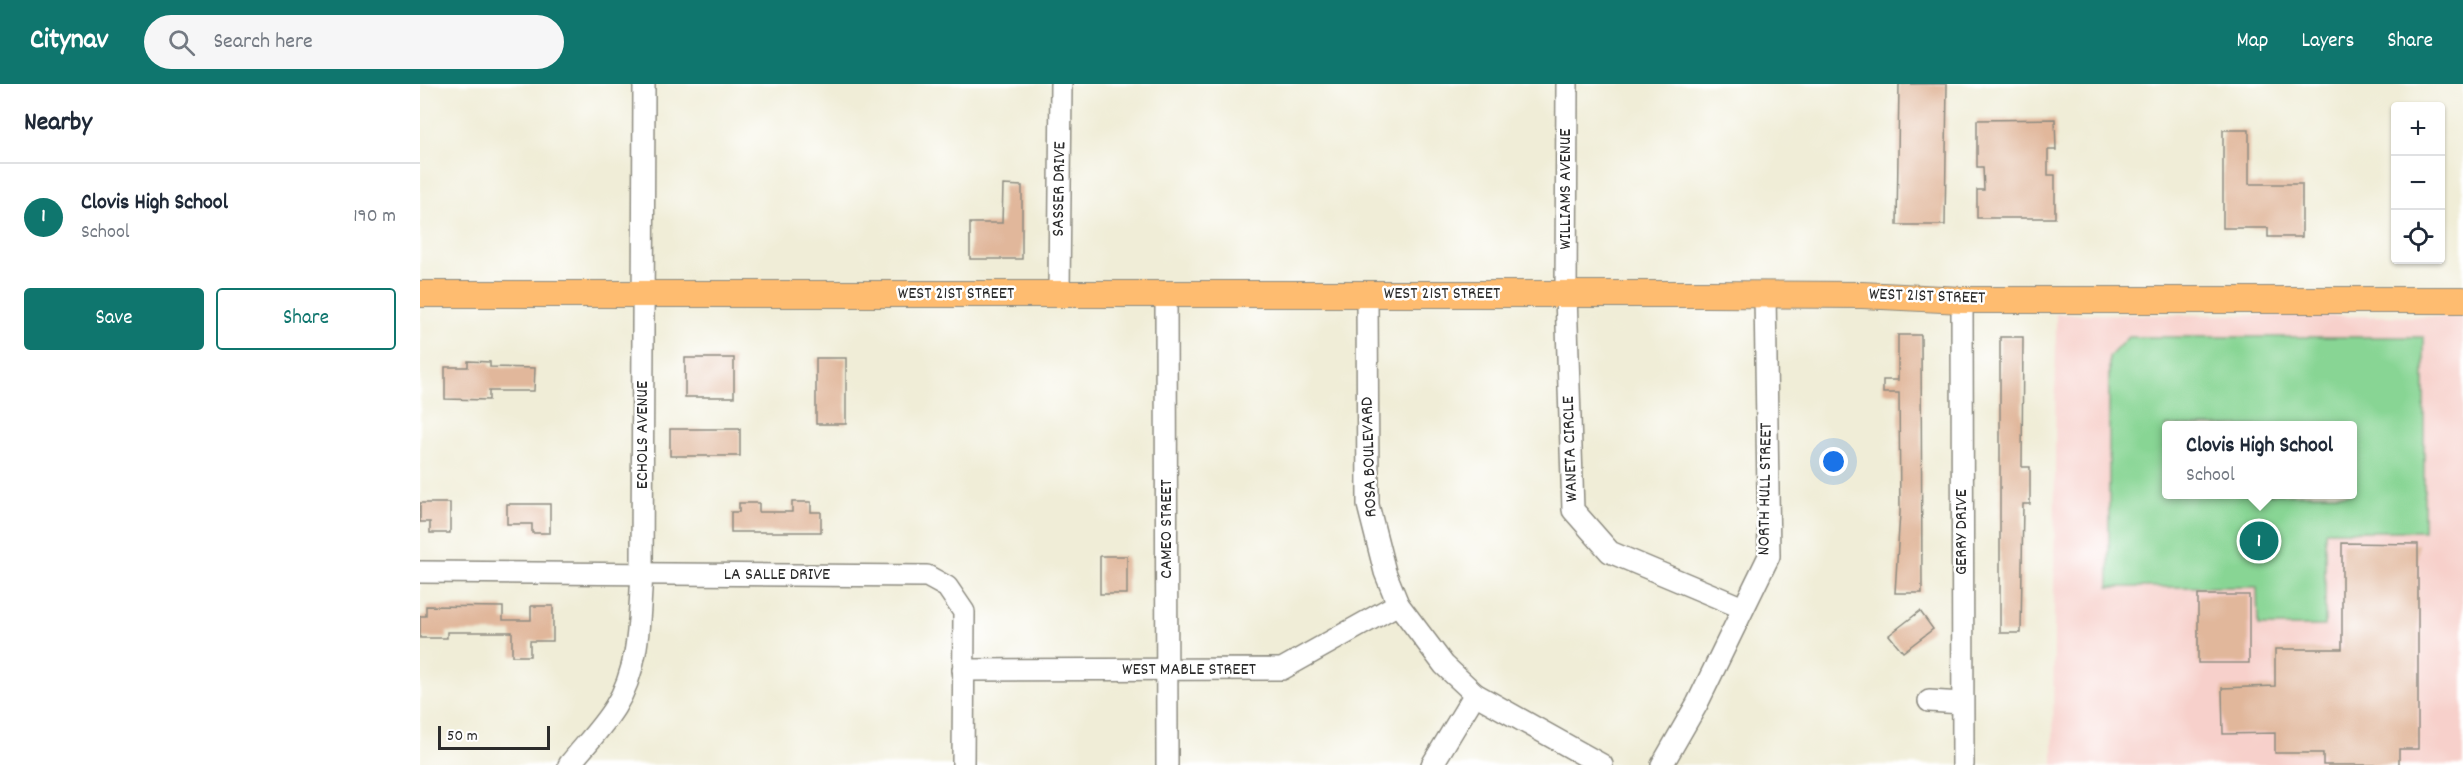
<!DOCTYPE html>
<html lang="en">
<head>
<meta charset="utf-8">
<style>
	:root { --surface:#fff; --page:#f6f6f7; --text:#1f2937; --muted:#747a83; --line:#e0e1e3; --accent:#0f766e }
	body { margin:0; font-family:Dekko,sans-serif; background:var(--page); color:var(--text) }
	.controls { position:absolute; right:18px; top:18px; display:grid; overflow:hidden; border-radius:6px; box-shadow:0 2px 4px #0004 }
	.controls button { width:54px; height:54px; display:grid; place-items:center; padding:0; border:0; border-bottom:2px solid var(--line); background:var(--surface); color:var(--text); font:30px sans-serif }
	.scale { position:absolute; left:18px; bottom:15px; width:112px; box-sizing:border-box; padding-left:6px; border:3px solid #2b2b2b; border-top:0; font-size:16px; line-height:21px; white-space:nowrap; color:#2b2b2b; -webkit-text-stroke:4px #fff; paint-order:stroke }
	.you { position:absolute; left:1414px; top:378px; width:21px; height:21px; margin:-15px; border:4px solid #fff; border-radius:50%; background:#1a73e8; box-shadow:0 0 0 9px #1a73e833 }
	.badge { display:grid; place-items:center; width:39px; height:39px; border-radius:50%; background:var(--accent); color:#fff; font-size:20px; font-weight:700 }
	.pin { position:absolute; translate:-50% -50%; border:3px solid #fff; box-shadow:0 2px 6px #0006 }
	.popup { position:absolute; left:1742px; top:337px; width:195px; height:78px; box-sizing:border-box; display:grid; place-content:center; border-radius:6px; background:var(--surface); filter:drop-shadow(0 2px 4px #0005); font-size:20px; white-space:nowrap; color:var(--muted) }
	.popup b { font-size:22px; color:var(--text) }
	.popup::after { content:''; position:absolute; left:50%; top:100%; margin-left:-12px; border:12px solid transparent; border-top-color:var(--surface) }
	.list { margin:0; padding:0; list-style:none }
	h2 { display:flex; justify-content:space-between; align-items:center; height:78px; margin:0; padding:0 24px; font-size:26px }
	h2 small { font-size:20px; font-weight:400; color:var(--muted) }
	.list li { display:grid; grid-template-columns:39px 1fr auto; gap:18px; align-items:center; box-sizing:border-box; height:108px; padding:0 24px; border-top:2px solid var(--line) }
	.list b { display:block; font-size:22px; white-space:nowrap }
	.list p { margin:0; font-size:20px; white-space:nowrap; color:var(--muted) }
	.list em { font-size:20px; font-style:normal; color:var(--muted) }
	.actions { display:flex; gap:12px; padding:18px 24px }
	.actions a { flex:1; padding:14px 0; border:2px solid var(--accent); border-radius:6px; text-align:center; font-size:21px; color:var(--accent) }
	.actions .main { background:var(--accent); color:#fff }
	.icon { flex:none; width:33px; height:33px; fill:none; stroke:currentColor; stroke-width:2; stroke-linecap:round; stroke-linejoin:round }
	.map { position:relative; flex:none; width:2043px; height:681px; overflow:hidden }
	header { display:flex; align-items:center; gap:36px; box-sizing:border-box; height:84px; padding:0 30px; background:var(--accent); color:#fff }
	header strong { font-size:28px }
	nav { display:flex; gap:33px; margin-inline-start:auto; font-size:21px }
	.search { width:420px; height:54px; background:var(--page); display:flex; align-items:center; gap:15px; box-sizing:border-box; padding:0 21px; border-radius:33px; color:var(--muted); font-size:22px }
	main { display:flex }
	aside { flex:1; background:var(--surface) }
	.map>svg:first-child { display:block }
	.built { fill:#f7d0cb; fill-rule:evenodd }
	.green { fill:#88d594; stroke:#5a8060; stroke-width:1.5; fill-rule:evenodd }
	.building { fill:#e1b79b }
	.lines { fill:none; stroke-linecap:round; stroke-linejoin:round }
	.minor-casing { stroke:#8e8c81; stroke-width:24 }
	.major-casing { stroke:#8e8c81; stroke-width:28 }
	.minor { stroke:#fff; stroke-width:21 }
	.major { stroke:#febc70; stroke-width:26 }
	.labels { text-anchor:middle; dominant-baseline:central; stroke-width:5; stroke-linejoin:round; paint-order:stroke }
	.street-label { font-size:18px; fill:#2b2b2b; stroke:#fff }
</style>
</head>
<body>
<header>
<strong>Citynav</strong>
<div class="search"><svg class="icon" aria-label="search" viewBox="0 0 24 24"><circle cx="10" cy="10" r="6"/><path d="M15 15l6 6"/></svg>Search here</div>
<nav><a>Map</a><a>Layers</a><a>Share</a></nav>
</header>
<main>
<aside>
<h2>Nearby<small></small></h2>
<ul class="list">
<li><span class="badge">1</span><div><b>Clovis High School</b><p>School</p></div><em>190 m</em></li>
</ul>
<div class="actions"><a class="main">Save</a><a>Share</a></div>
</aside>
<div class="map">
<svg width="2043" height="681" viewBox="0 0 2043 681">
	<rect width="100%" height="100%" fill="#fff"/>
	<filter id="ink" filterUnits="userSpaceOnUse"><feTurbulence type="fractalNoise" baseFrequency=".0167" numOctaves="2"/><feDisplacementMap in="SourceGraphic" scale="12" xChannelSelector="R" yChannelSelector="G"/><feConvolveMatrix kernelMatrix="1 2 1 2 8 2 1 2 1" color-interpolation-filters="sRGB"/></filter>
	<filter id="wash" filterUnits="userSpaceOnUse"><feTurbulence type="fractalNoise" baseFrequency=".008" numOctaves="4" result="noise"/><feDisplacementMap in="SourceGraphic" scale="24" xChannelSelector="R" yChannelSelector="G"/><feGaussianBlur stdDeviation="1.35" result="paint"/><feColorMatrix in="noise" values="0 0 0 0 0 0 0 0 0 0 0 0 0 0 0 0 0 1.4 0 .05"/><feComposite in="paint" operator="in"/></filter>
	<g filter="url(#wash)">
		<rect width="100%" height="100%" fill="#f0edd7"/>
		<path class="built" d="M1636 230 2043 233V681H1633ZM1746 342H1932V410H1746Z"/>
		<path class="green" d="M1708 253H2004V447H1905V542H1838L1837 503H1689V273ZM1746 342H1932V410H1746Z"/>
		<g id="blocks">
			<g class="building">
				<path d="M1479 0H1527L1525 141H1477Z"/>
				<path d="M1635 35 1636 66H1628V91H1635V134H1557V106H1564L1563 83H1557V36Z"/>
				<path d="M1803 46H1829V100H1882V153H1848V144H1803Z"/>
				<path d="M583 101 602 102V175H550V139H582Z"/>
				<path d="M1478 251H1501L1502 509H1475L1480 428 1479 309H1463V296H1478Z"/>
				<path d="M1580 253H1603L1602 383H1610V420H1603L1601 549H1580Z"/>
				<rect x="265" y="274" width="49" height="39"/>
				<rect x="396" y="274" width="30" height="66"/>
				<path d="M48 277 70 278V283L115 284 114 307H69V316L25 315V283H48Z"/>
				<rect x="250" y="345" width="70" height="27"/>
				<path d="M372 418H391V428H401V448H311V428H319V419H339V428H372Z"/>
				<path d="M0 419H30V449H10V438H0Z"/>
				<path d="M87 420H130V449H112V440H87Z"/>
				<path d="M1922 459 1998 460V665H1979V681H1903V669H1855V649L1803 650 1802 604 1855 602V565H1922Z"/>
				<rect x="680" y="472" width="27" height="38"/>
				<rect x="1778" y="511" width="51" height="68"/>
				<path d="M6 522 83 523V536H111V522H133V557H110V572H92V548H27V554H0V532H6Z"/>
				<path d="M1500 527 1513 545 1483 568 1469 551Z"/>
			</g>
		</g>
	</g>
	<g filter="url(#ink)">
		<use href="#blocks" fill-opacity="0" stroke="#8e8c81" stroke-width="1.5"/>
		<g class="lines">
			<g class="minor-casing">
				<g id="minor">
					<path d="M1147 0 1146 211 1153 426 1190 468 1323 524"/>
					<path d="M639 209 641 0"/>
					<path d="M746 209 747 681"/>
					<path d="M947 210 948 421 965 488 978 520 1024 581 1055 610 1182 681"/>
					<path d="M1542 216 1543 681"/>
					<path d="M0 488 507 492 527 503 544 528 543 681"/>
					<path d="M543 586 862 585 978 520"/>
					<path d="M1509 617 1542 619"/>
					<path d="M149 681C164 662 182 644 195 623 220 584 219 534 222 489L224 0"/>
					<path d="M1012 681 1055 610"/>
					<path d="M1242 681 1277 620 1349 472 1345 211"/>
				</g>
			</g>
			<g class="major-casing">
				<path id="major" d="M0 210H1284L1442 211 1542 216H2043"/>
			</g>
			<use href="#minor" class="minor"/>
			<use href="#major" class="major"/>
		</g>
	</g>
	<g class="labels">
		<g class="street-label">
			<text transform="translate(640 105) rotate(-89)">SASSER DRIVE</text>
			<text transform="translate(1146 105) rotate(-90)">WILLIAMS AVENUE</text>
			<text x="536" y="210">WEST 21ST STREET</text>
			<text x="1022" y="210">WEST 21ST STREET</text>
			<text transform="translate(1507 213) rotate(2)">WEST 21ST STREET</text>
			<text transform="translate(223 351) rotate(-90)">ECHOLS AVENUE</text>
			<text transform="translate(1151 365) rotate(-92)">WANETA CIRCLE</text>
			<text transform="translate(950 373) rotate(-92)">ROSA BOULEVARD</text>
			<text transform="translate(1346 405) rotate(-89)">NORTH HULL STREET</text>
			<text transform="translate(747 445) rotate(-90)">CAMEO STREET</text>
			<text transform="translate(1542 448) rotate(-90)">GERRY DRIVE</text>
			<text x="357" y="491">LA SALLE DRIVE</text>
			<text x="769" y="586">WEST MABLE STREET</text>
		</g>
	</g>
</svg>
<div class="controls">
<button>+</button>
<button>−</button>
<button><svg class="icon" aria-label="locate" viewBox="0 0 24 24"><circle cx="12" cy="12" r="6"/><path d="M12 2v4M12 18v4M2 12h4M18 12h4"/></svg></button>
</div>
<div class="scale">50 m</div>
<div class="you"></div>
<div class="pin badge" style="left:1839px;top:457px">1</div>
<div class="popup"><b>Clovis High School</b>School</div>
</div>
</main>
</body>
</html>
